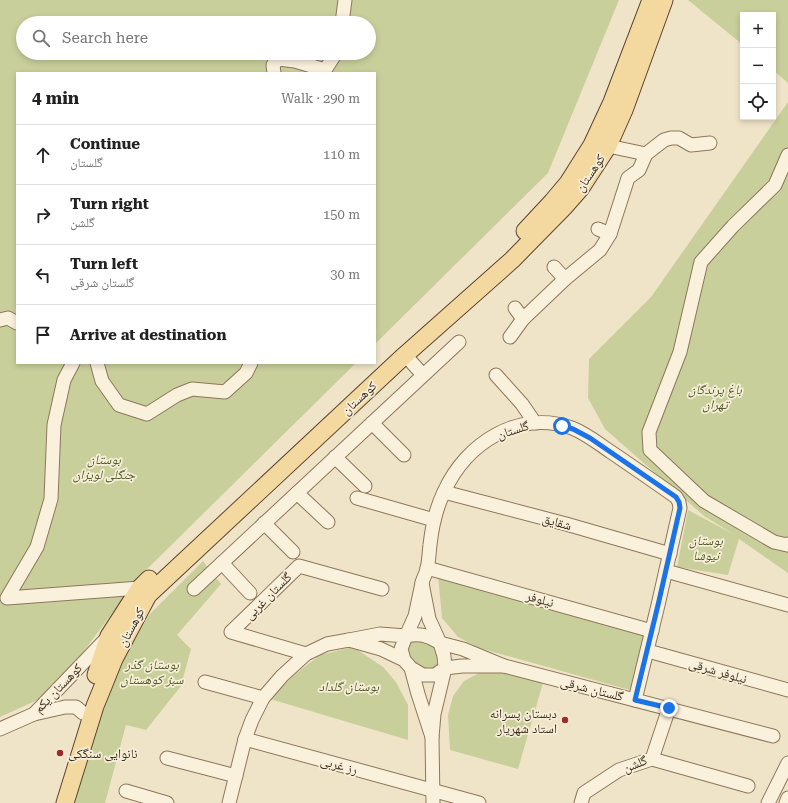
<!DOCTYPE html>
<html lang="en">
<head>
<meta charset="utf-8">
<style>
	:root { --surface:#fff; --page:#f2f2f2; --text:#222; --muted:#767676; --line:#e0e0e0 }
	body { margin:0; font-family:"Roboto Serif","Noto Naskh Arabic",serif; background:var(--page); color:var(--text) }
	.controls { position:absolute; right:12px; top:12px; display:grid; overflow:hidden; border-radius:0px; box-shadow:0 2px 6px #0003 }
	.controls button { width:36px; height:36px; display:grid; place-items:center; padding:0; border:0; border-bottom:1px solid var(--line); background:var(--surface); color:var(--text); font:20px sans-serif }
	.stop { position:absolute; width:12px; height:12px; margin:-9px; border:3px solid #1a73e8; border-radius:50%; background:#fff }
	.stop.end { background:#1a73e8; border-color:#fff; box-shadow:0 1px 4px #0008 }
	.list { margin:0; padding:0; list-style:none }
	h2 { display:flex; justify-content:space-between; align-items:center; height:52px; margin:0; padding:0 16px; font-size:17px }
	h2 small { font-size:13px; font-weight:400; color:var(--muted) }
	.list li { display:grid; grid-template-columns:26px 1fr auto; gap:12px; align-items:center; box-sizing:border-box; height:60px; padding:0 16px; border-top:1px solid var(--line) }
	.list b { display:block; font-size:15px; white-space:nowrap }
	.list p { margin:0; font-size:13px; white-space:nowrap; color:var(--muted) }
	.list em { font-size:13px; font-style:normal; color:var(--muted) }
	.icon { flex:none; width:22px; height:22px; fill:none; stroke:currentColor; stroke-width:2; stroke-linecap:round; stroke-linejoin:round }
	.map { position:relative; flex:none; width:788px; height:803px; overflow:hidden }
	.search { position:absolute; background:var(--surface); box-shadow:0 2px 6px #0003; left:16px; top:16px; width:360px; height:44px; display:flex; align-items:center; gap:10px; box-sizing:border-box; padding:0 14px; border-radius:22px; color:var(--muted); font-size:15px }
	.panel { position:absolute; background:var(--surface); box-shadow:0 2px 6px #0003; left:16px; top:72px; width:360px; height:292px; border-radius:0px }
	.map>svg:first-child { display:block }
	.green { fill:#c9cf9b; fill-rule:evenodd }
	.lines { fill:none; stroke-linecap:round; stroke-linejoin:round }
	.minor-casing { stroke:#8d765c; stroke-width:15 }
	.major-casing { stroke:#5b4430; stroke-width:19 }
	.minor { stroke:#faf1dc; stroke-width:13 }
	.major { stroke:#f3d9a0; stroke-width:17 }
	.route { stroke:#1a73e8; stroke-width:5 }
	.poi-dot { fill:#9e2a2b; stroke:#f7eed8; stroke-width:1.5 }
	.labels { text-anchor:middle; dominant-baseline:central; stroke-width:3.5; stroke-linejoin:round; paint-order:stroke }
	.street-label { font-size:13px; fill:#3d2e20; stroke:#f7eed8 }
	.park-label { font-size:13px; font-style:italic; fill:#4d5a26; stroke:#f7eed8 }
	.poi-label { font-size:13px; fill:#3d2e20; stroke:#f7eed8; text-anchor:end }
</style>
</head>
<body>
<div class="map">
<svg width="788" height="803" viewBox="0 0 788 803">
	<rect width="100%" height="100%" fill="#f0e4c8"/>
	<g class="green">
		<path d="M0 0H619L548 173 375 344V73H17V363H356L138 578 53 693 0 717ZM23 23H369V53H23Z"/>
		<path d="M688 0H788V83L773 70V15H743V45Z"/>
		<path d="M788 102V573L739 539 728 575 677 567 688 510 733 534 704 516 605 429 588 398 589 359 651 297Z"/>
		<path d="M203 561 221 584 177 635 191 649 181 686 146 730 126 725 105 803H75L96 726 112 679 149 615Z"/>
		<path d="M438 576 648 636 633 691 479 648 458 637 442 618Z"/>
		<path d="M413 639 423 640 434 646 439 666 432 671C418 666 406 660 408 643Z"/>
		<path d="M353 647 383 667 396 682 408 705V740L270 699 293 676 320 655Z"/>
		<path d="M500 670 543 683 518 769 450 750 448 715 453 696 464 681 481 672Z"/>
	</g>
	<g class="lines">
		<g class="minor-casing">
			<g id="minor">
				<path d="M342 23 345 0"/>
				<path d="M274 73 273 65 278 59 295 61 325 70 336 53"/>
				<path d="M608 146 646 154"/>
				<path d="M788 155 775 185 733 226 701 262 680 352 649 432 650 450 704 501 774 542 787 545 788 544"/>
				<path d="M598 229 610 234"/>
				<path d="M554 267 565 279"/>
				<path d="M515 308 523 319"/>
				<path d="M0 320 8 318 17 323"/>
				<path d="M510 337 523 319 565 279 600 250 610 234 628 178 639 170 646 154 664 140 671 138H679L691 145 710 143"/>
				<path d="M405 355 423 375"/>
				<path d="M73 363 64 380 54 425 51 499 37 547 7 598 140 588"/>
				<path d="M97 363 102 381 119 405 147 414 177 395 192 389 225 392 246 373 251 363"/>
				<path d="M496 375 522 404 535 423"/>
				<path d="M372 423 404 455"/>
				<path d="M335 457 365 486"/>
				<path d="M444 492 566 524 670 554"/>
				<path d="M297 493 328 522"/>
				<path d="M357 498 434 520"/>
				<path d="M264 523 293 552"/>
				<path d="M222 563 250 593"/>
				<path d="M427 568 652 631"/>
				<path d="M666 571 788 605"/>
				<path d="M422 583C423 578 426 574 427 569 429 561 429 552 430 545 432 527 436 508 444 492 466 443 519 409 572 428 587 434 599 444 611 452 633 467 655 482 676 497L679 502 680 508C666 572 651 636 635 700"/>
				<path d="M194 589 459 342"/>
				<path d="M648 651 788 690"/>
				<path d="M306 654 231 632 299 566 382 589"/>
				<path d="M404 660 381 649 349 640 380 634 406 636 415 616 422 583 429 619 440 643 463 649 504 666H462L445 668 435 675H423L411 668 404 660 401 649 406 636C420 633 427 635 440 643L444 656 445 668 434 714 432 737 418 694 411 668"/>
				<path d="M504 666 773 736"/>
				<path d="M205 682 263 698"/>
				<path d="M34 714 65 707H76L83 713"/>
				<path d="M0 729 34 714 107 638"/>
				<path d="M432 737 433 803"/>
				<path d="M245 739 479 803"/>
				<path d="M167 758 236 776"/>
				<path d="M652 759 748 786"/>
				<path d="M126 791 167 803"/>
				<path d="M229 803 245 739 252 720 263 698 282 676 306 654 327 644 349 640"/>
				<path d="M581 803 584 793 619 770 652 759 669 708"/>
				<path d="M768 803 788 763"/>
				<path d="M786 803 788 798"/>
			</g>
		</g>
		<g class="major-casing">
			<g id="major">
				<path d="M525 231 552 202 568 183 592 145 612 102 651 0"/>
				<path d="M96 675 109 636 140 588 149 579"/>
				<path d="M65 803 95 706 104 684 114 659 148 595 405 355 512 260 565 206 580 189 608 146 624 110 664 0"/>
			</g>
		</g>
		<use href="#minor" class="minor"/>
		<use href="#major" class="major"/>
	</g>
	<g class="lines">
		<path class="route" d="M562 426 573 429 590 438 676 497 679 502 680 508C666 572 651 636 635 700L669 708"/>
	</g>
	<g class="poi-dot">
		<circle cx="565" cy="720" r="4"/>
		<circle cx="60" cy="753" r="4"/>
	</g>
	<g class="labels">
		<g class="street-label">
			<text transform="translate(590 173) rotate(-56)">کوهستان</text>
			<text transform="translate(359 398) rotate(-43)">کوهستان</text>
			<text transform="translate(513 430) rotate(-18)">گلستان</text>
			<text transform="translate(557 522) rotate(15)">شقایق</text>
			<text transform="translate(268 596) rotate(-45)">گلستان غربی</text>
			<text transform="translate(540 599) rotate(16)">نیلوفر</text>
			<text transform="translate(131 627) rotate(-62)">کوهستان</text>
			<text transform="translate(718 671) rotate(16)">نیلوفر شرقی</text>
			<text transform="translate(58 688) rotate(-46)">کوهستان یکم</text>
			<text transform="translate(592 689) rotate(14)">گلستان شرقی</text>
			<text transform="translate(635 764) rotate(-22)">گلشن</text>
			<text transform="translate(339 765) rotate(15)">رز غربی</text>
		</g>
		<g class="park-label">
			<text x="715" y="389">باغ پرندگان<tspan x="715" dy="15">تهران</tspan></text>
			<text x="104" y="459">بوستان<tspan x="104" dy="15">جنگلی لویزان</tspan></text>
			<text x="706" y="540">بوستان<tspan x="706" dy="15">نیوشا</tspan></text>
			<text x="152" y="664">بوستان گذر<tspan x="152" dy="15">سبز کوهستان</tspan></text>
			<text x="349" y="686">بوستان گلداد</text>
		</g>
		<g class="poi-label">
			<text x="557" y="713">دبستان پسرانه<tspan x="557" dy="15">استاد شهريار</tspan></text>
			<text x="68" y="753" text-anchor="start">نانوایی سنگکی</text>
		</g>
	</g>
</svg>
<div class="controls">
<button>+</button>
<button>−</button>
<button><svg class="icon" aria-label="locate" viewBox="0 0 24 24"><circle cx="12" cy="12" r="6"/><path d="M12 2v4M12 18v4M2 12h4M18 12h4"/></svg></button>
</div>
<div class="stop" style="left:562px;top:426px"></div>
<div class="stop end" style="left:669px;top:708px"></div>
<div class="search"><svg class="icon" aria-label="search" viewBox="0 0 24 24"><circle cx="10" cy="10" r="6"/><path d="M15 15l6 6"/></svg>Search here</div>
<section class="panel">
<h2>4 min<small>Walk · 290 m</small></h2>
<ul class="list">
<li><svg class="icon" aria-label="ahead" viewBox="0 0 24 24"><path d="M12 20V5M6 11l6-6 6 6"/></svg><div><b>Continue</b><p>گلستان</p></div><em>110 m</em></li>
<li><svg class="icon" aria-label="right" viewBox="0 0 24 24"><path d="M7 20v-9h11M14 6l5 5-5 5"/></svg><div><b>Turn right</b><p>گلشن</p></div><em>150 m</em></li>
<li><svg class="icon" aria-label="left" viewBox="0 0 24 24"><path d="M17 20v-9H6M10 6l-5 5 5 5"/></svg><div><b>Turn left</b><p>گلستان شرقی</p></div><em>30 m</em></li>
<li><svg class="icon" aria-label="arrive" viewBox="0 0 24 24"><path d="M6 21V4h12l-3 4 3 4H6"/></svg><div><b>Arrive at destination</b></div></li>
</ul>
</section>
</div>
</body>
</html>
